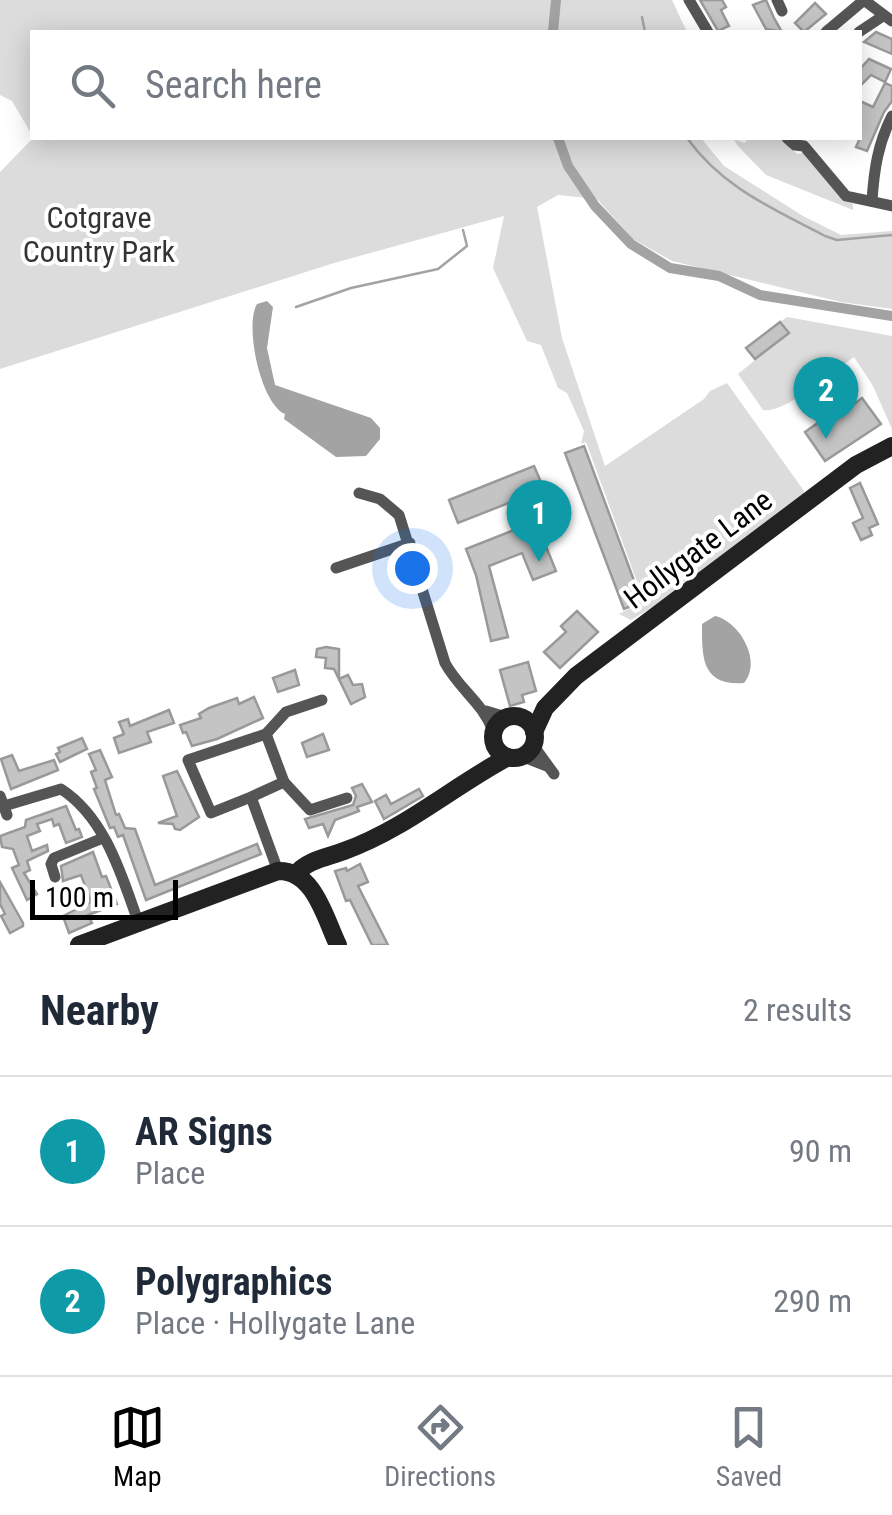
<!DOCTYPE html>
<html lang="en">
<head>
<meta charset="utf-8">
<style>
	:root { --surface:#fff; --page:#f2f2f3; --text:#1f2937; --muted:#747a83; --line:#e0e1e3; --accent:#000 }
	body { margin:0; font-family:"Roboto Condensed",sans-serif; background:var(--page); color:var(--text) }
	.scale { position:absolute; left:30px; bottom:25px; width:148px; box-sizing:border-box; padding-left:10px; border:5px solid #000; border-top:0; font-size:28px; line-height:35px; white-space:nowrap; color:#000; -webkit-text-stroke:8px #fff; paint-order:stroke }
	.you { position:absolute; left:412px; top:568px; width:35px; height:35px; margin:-25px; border:8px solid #fff; border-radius:50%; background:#1a73e8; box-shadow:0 0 0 15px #1a73e833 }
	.badge { display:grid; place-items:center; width:65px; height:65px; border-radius:50%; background:var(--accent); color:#fff; font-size:32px; font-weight:700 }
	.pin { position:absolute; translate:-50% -82px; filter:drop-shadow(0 2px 5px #0008) }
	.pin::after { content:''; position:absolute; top:52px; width:35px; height:30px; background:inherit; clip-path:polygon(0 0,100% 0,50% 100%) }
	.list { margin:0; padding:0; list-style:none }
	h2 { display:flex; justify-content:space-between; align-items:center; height:130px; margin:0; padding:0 40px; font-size:42px }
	h2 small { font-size:32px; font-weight:400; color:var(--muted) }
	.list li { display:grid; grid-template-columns:65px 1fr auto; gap:30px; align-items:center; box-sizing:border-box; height:150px; padding:0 40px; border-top:2px solid var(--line) }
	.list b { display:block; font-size:38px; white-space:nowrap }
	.list p { margin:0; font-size:32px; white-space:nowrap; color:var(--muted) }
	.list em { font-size:32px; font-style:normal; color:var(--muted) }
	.icon { flex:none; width:55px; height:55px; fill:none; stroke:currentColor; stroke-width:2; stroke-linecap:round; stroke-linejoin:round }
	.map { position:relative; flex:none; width:892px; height:945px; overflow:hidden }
	.search { position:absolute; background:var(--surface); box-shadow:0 5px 25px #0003; left:30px; right:30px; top:30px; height:110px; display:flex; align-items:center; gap:25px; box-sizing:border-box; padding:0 35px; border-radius:0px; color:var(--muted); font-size:38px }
	.sheet { height:430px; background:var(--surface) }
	nav { display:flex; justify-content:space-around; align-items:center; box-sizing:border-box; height:140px; border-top:2px solid var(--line); background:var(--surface); font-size:28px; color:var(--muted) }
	nav a { display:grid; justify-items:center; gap:5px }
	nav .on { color:var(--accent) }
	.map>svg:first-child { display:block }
	.green { fill:#dcdcdc }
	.water { fill:#a3a3a3 }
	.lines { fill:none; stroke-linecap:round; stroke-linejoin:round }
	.stream { stroke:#a3a3a3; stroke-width:2.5 }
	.canal { stroke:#a3a3a3; stroke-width:10 }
	.building { fill:#c4c4c4; stroke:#999; stroke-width:2.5 }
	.street { stroke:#555; stroke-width:11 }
	.secondary { stroke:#222; stroke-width:18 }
	.labels { text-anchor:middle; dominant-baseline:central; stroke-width:8; stroke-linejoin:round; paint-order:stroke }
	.park-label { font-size:30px; fill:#333; stroke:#fff }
	.street-label { font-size:30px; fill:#000; stroke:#fff }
</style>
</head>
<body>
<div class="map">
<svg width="892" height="945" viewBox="0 0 892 945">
	<rect width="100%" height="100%" fill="#fff"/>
	<g class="green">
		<path d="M0 0H672L687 32H32V135L12 101 0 95Z"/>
		<path d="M33 138H701L724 166 803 216 841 235 892 231V309L841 302 672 261 633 239 597 199 558 195 537 207 562 338 605 466 704 399 710 391 727 383 804 491 803 496 666 599 631 620 619 614 644 601 586 442 581 444 584 431 567 393 558 388 541 345 527 341 493 268 504 216 334 263 0 369V172Z"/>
		<path d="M742 138H780L797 154 803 153 838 195 853 204V210L766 175 737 145 734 139 745 143 747 140Z"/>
		<path d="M787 317 892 336V429L873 386 854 357C834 371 785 414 763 410L738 374 788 333 780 322Z"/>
	</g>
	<g class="water">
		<path d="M267 301 273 307 267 348 275 385 371 418 380 428V439L366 456 336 457 284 419 285 414C261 404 244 326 257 304Z"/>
		<path d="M715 616C739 621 763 661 744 683 701 686 702 657 702 624Z"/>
	</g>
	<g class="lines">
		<g class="stream">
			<path d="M642 17 645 32"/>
			<path d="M687 138C723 188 772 208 825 236L837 240 892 235"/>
			<path d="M296 307 351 288 438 269 467 246 463 230"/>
		</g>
		<g class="canal">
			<path d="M553 32 556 0"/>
			<path d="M558 138 568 166 595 206 631 244 670 268 719 276 760 295 892 316"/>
		</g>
	</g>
	<g class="building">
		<path d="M700 0H722L726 7 721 10 729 26 718 31Z"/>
		<path d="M766 0 774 18 782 32 766 29 753 5Z"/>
		<path d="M815 3 826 14 804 32 795 23Z"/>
		<path d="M876 32 892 39V54L864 42Z"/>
		<path d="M869 59 891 69 885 82 871 75 860 86V69Z"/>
		<path d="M885 83 892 86V101L884 112 867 151 856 147 860 138V101L873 107Z"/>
		<path d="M780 322 789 333 755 359 746 348Z"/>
		<path d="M862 398 881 424 825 461 805 432 826 417 830 422Z"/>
		<path d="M584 446 642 602 624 609 565 453Z"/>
		<path d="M534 466 544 489 458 523 449 500Z"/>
		<path d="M860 483 878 524 869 528 872 535 861 540 853 523 863 518 850 488Z"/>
		<path d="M542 519 551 541 545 544 556 571 533 580 522 553 489 566 508 637 491 641 476 575 466 549Z"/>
		<path d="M577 611 598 632 560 668 544 652 566 632 561 626Z"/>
		<path d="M326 647 339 649V679L348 675 353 685 362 684 365 697 351 704 334 669 325 668 326 658 316 657 317 649Z"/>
		<path d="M528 662 536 691 522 695 524 702 510 706 500 670Z"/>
		<path d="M295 670 299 685 278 692 273 678Z"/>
		<path d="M254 697 263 718 217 739 192 746 186 732 183 733 180 725 201 718 199 714 209 708 237 698 239 704Z"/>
		<path d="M169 710 174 723 147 732 151 742 119 753 114 738 124 734 119 722 128 719 130 726Z"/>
		<path d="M323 734 329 750 307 757 302 743Z"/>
		<path d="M82 738 87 749 60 762 56 754 60 752 58 748Z"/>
		<path d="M100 750 112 777 105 780 116 815 119 814 125 828 135 829 155 885 257 844 261 854 146 900 123 835 118 837 114 827 110 828 94 789 97 788 91 772 96 770 89 754Z"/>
		<path d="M12 755 19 771 54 760 58 770 11 789 1 759Z"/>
		<path d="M177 771 199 817 180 830 175 829 173 824 158 823 177 816 163 776Z"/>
		<path d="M362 784 372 802 357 807 359 811 335 820 328 836 323 824 309 828 305 819 353 805 356 796 352 788Z"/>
		<path d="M419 789 423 796 384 819 375 801 386 795 391 804Z"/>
		<path d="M66 806 76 830 79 829 82 837 66 843 59 824 54 826 52 819 37 824 40 831 27 836 32 851 47 845 48 851 27 861 30 870 24 873 37 894 27 900 12 868 19 865 13 849 2 847 0 836 25 827 26 820Z"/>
		<path d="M93 852 102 877 106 876 117 904 88 915 92 923 69 933 63 916 91 902 81 875 63 881 61 866Z"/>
		<path d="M360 864 368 882 358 886 388 945H372L350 900 346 901 335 871 346 868 347 871Z"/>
		<path d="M0 882 23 923V926L10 933 1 916 5 914 0 904Z"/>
	</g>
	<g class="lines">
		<g class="street">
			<path d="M689 0 708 32"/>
			<path d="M777 0 782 11"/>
			<path d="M826 32 864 0 892 21"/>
			<path d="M859 32 883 16"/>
			<path d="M787 138 795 145 804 146 846 196 892 206"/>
			<path d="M872 201C874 170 878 143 892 116"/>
			<path d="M359 493 380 499 399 515 445 663C459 689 483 703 493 731"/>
			<path d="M336 568 410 543"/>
			<path d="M486 711 506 717"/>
			<path d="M266 734 286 712 322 700"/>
			<path d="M533 745 554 774"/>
			<path d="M521 756 547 766"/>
			<path d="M284 782 310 810 347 798"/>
			<path d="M0 796 7 815"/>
			<path d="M251 797 284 782 266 734 188 760 211 813 251 797 278 871"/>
			<path d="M4 806 61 789C106 818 122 877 139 924"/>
			<path d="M55 877 51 864 54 858 103 838"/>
		</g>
		<g class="secondary">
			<circle cx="514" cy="737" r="21"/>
			<path d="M534 732 545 708 576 676 856 465 892 446"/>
			<path d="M296 874C307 860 328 857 344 851 405 829 452 787 508 757"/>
			<path d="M79 945 278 871C314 870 325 918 338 945"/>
		</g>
	</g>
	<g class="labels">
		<g class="park-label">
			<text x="99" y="217">Cotgrave<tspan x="99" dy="34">Country Park</tspan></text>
		</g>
		<g class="street-label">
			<text transform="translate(698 549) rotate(-37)">Hollygate Lane</text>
		</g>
	</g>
</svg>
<div class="scale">100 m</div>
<div class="you"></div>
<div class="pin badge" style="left:539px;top:562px;background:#0f9aa8">1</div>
<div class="pin badge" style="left:826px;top:439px;background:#0f9aa8">2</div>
<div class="search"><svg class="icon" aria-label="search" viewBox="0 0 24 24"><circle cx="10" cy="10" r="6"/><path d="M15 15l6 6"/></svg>Search here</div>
</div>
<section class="sheet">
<h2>Nearby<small>2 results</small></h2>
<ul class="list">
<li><span class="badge" style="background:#0f9aa8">1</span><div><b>AR Signs</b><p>Place</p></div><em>90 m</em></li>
<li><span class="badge" style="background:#0f9aa8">2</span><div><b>Polygraphics</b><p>Place · Hollygate Lane</p></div><em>290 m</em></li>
</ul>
</section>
<nav>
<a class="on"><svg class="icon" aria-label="map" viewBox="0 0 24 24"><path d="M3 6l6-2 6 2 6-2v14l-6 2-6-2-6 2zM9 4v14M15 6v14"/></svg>Map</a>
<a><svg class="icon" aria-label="directions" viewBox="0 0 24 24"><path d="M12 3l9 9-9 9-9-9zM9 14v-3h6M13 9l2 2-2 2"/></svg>Directions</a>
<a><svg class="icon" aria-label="saved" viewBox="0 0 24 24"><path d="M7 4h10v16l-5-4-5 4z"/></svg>Saved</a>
</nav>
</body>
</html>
